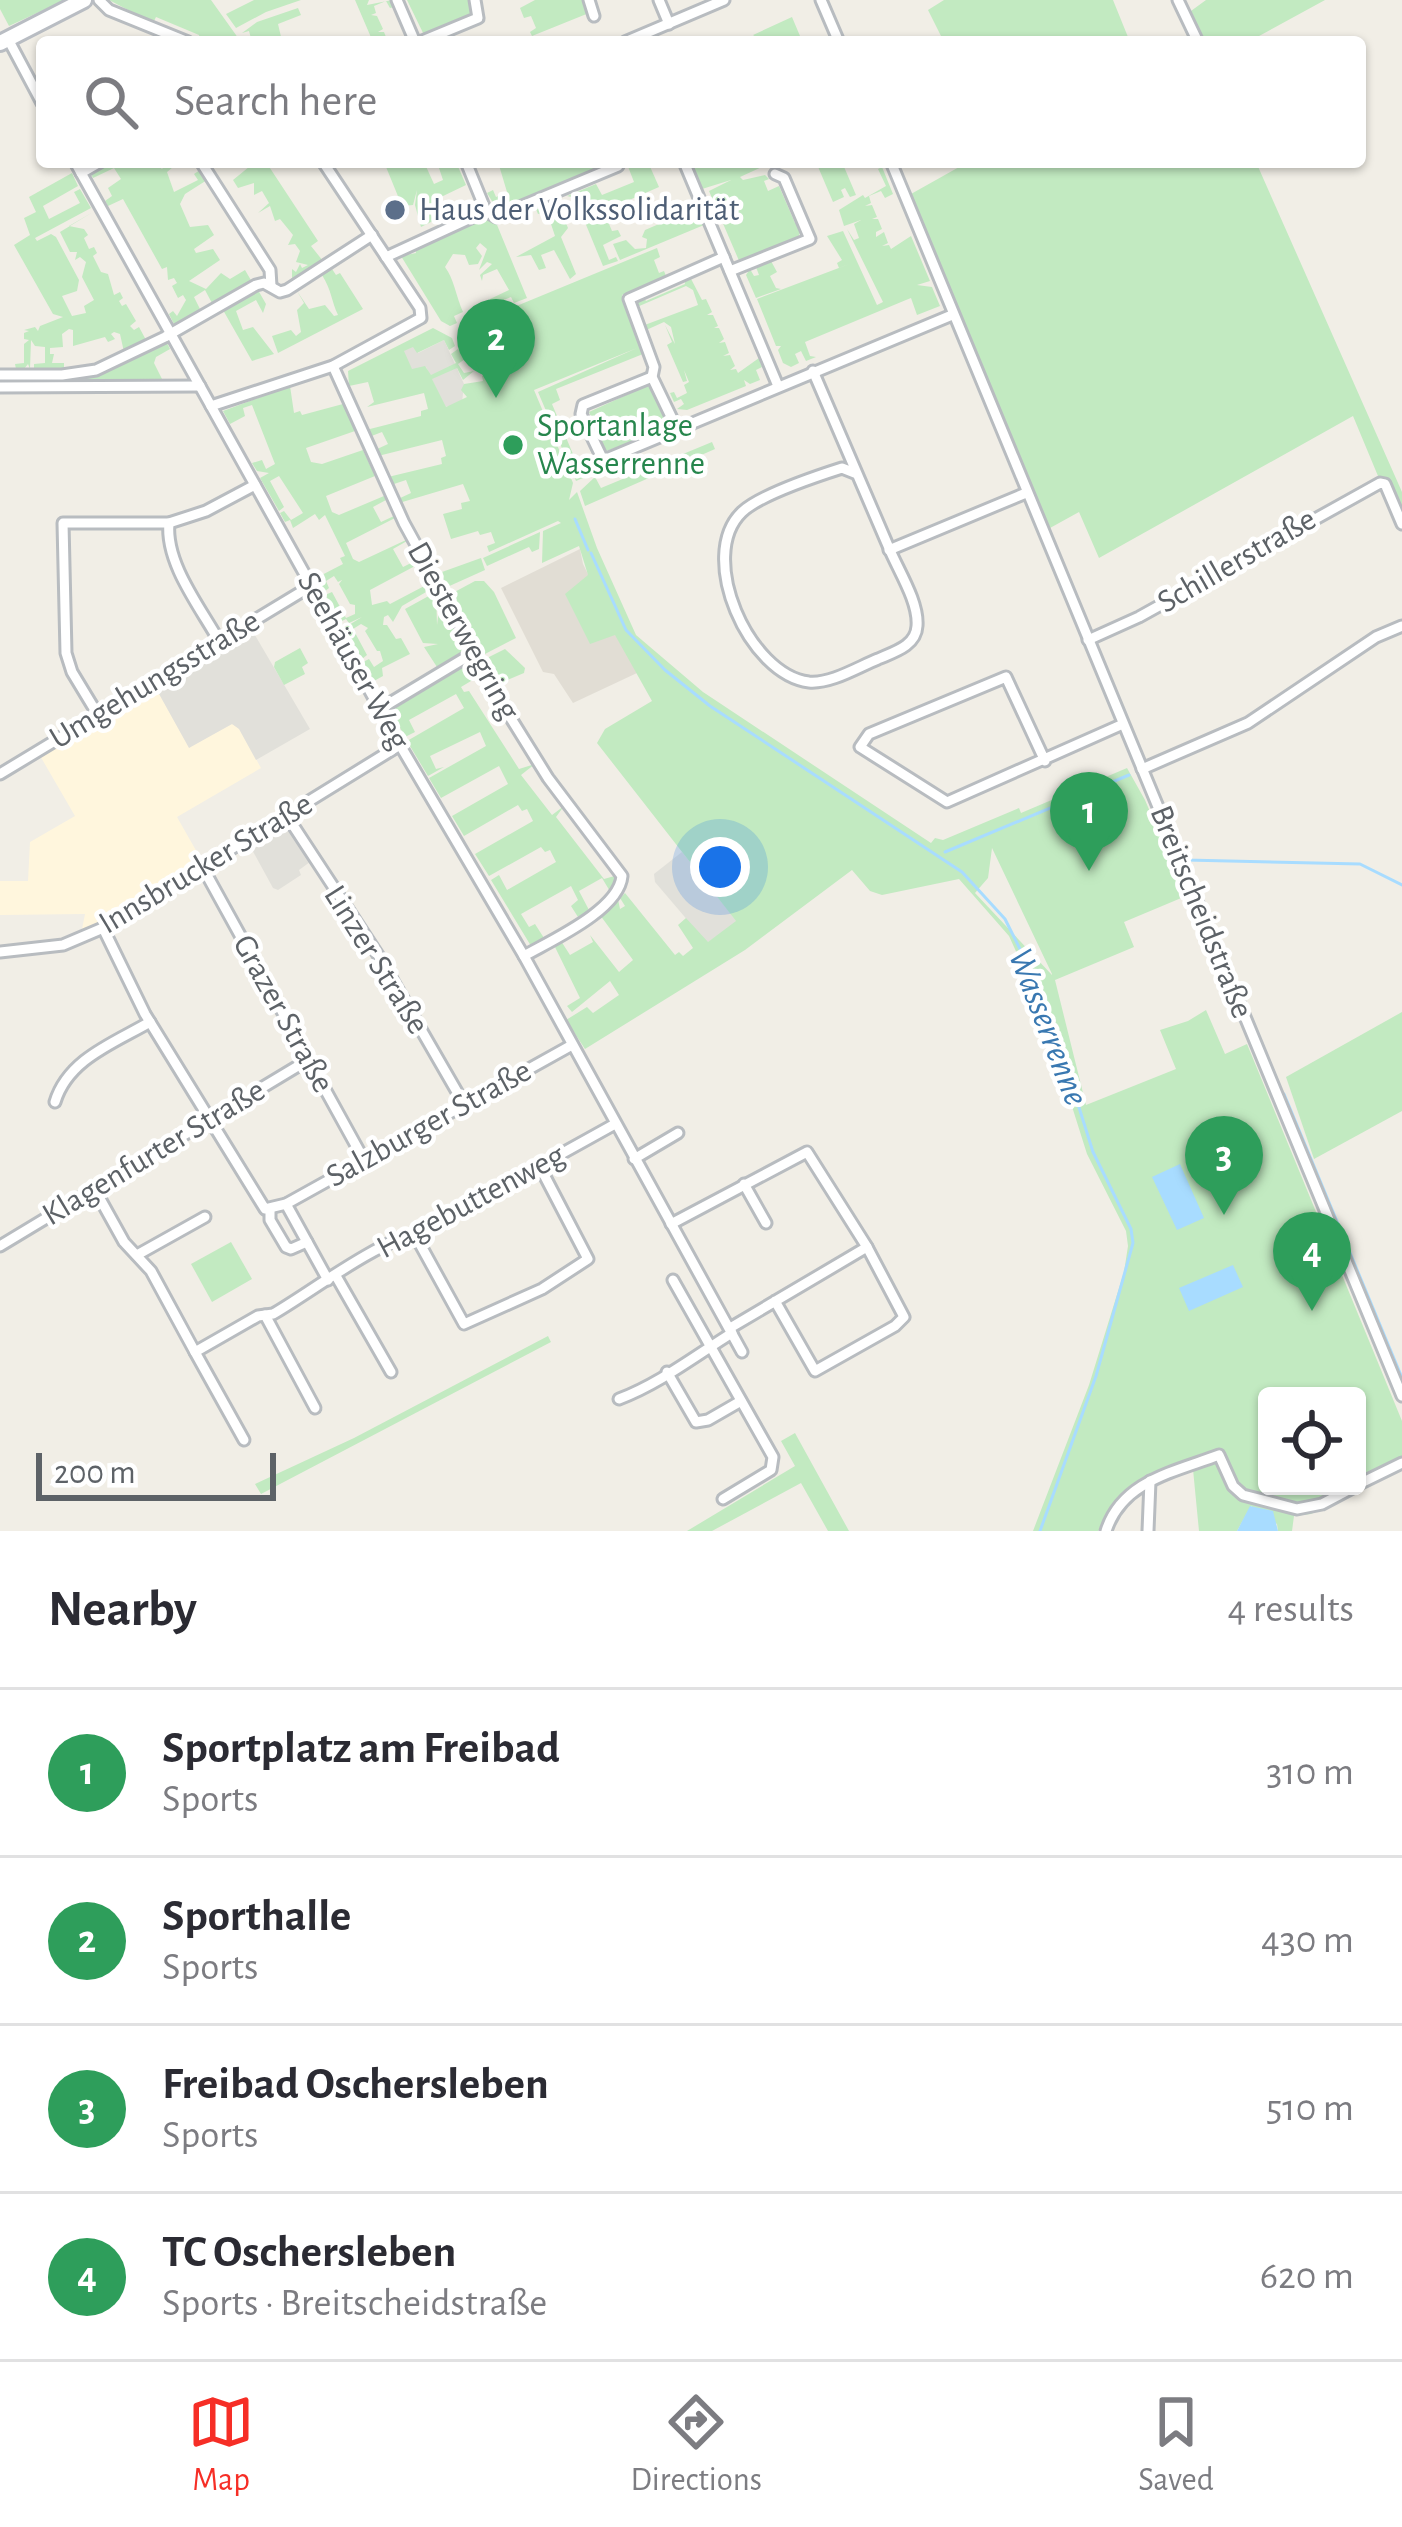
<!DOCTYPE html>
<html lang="en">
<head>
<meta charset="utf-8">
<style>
	:root { --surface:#fff; --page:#f2f2f3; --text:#2b2b33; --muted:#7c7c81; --line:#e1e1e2; --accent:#f62e26 }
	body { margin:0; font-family:"Alegreya Sans",sans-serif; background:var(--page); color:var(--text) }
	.controls { position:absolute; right:36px; bottom:36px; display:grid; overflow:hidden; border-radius:12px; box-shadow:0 3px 9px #0004 }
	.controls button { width:108px; height:108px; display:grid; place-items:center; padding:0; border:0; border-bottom:3px solid var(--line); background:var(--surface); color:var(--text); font:60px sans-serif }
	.scale { position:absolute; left:36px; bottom:30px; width:240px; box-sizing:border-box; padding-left:12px; border:6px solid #5d6267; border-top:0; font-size:33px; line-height:42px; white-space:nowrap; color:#5d6267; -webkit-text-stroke:9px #fff; paint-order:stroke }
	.you { position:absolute; left:720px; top:867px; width:42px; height:42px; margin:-30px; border:9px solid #fff; border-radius:50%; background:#1a73e8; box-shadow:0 0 0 18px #1a73e833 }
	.badge { display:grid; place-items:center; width:78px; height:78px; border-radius:50%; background:var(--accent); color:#fff; font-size:39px; font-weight:700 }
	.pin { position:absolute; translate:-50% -99px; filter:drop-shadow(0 3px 6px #0008) }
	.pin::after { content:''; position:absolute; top:63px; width:42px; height:36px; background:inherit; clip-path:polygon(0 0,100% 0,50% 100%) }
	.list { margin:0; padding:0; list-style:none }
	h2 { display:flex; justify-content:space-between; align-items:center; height:156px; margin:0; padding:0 48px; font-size:51px }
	h2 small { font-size:39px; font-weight:400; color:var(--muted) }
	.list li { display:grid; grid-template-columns:78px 1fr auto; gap:36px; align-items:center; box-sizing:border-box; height:168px; padding:0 48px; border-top:3px solid var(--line) }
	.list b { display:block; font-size:45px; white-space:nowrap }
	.list p { margin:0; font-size:39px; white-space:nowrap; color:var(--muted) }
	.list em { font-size:39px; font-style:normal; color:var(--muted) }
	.icon { flex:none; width:66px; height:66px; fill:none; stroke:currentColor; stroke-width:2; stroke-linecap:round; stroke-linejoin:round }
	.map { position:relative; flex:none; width:1402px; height:1531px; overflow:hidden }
	.search { position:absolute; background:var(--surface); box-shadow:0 3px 9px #0004; left:36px; right:36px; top:36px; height:132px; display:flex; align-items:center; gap:30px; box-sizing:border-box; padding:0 42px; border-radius:12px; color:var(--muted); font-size:45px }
	.sheet { height:828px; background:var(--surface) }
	nav { display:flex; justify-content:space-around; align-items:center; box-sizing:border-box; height:168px; border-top:3px solid var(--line); background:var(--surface); font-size:33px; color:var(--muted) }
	nav a { display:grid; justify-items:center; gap:6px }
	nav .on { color:var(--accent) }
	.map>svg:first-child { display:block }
	.commercial { fill:#fff6dd }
	.industrial { fill:#e1e0da }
	.education { fill:#e1ddd4 }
	.green { fill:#c2eac1; fill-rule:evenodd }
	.water { fill:#a8dcff }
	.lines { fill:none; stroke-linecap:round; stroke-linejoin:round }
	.stream { stroke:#a8dcff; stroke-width:3 }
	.street-casing { stroke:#b8bcc0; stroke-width:15 }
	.secondary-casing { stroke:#b9bdc3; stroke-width:20 }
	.street { stroke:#fff; stroke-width:9 }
	.secondary { stroke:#fff; stroke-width:14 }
	.service-dot { fill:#5c6f8a; stroke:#fff; stroke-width:4.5 }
	.leisure-dot { fill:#2e9e5b; stroke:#fff; stroke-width:4.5 }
	.labels { text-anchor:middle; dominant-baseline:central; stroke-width:9; stroke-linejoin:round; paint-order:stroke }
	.service-label { font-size:33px; fill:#4e5e75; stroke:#fff; text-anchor:start }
	.leisure-label { font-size:33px; fill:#27864d; stroke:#fff; text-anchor:start }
	.street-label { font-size:33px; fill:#5d6267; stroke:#fff }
	.water-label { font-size:36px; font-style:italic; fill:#3978b1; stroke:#fff }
</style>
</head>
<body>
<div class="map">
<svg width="1402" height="1531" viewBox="0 0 1402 1531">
	<rect width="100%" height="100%" fill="#f1eee6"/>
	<path class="commercial" d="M153 683 189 747 232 724 239 728 261 768 177 817 202 861 81 934 85 914 0 915V881H28L30 842 75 816 39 754Z"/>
	<g class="industrial">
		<path d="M444 340 464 384 462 403 445 407 426 367 412 370 403 351 414 346 418 353Z"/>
		<path d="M249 625 310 729 256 760 239 729 232 724 189 748 153 683Z"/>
		<path d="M283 825 290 827 310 862 299 870 301 875 278 890 273 888 250 846Z"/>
		<path d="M682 852 737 922 707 943 655 882 654 874Z"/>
	</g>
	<path class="education" d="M580 549 583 564 637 673 573 703 554 674 543 672 501 588Z"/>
	<g class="green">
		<path d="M0 0H65L9 26 0 9Z"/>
		<path d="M109 0H211L241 42H200L199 35 156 17 153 23Z"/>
		<path d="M254 0H301L266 12 236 28 226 14Z"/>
		<path d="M355 0H369L367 5 392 0 395 7 390 8 386 1 374 6 376 13 371 15 377 16 383 29 378 32H384L388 42H373Z"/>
		<path d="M407 0H472L475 16 425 37Z"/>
		<path d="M535 0H587L589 13 532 36 530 32 536 28 531 16 524 18 520 8Z"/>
		<path d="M944 0H1113L1130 42H944L928 10Z"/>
		<path d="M1206 0H1325L1248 42H1181L1188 38 1180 19Z"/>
		<path d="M298 8 301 15 278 24 282 41 252 42 249 31 242 33 257 22Z"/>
		<path d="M792 17 800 36 786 42H731L750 36 757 38 753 35Z"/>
		<path d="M105 162 99 168C118 159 150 157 162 169L168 162H179L167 172 174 192 198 180 194 174 200 170 207 180 185 194 180 204 190 227 208 225 214 235 194 249 196 253 213 249 220 260 189 281 206 289 221 273 230 279 245 270 252 282 213 305 205 290 194 297 201 311 175 326 169 314 173 311 177 316 186 300 183 295 178 298 172 286 177 283 174 278 168 280 167 267 162 269 123 199 108 206 105 201 112 196 108 188 121 179 114 168 93 178 91 174Z"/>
		<path d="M255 162H266L318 241 311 246 323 261 286 285 292 278V269L296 272 300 264 302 268 308 265 296 262 300 251 295 244 288 245 293 235 280 219 275 221 270 206 258 213 269 203 262 191 254 195V183L238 188 233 180Z"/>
		<path d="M384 162H407L411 168 412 162H424L434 184 443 180 437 162H456L466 185 441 197 442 203 429 209 433 221 421 227 415 205 417 190 413 205 402 206Z"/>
		<path d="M498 162H606L608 167 498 211 487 193 493 190 496 197 507 192Z"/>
		<path d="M640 162H648L659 187 611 208 614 215 607 219 612 231 618 230 621 236 603 245 609 260 616 257 618 261 603 266 575 198 567 196 596 184 602 195 634 182 627 164Z"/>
		<path d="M691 162H773L740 177 743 180 765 175 769 179 764 181 768 191 779 186 795 223 800 221 802 227 798 238 740 263 709 191 731 180 702 189Z"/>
		<path d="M816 162H842L856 195 850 197 845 188 841 190 844 197 833 202Z"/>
		<path d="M968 162H1256L1402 492V509L1393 512 1353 416 1099 558 1079 512 1050 528 911 194Z"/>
		<path d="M882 167 893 194 885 198 881 191 869 196 871 203 865 206 872 205 877 217 872 219H878L882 229 876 232V237L884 232 888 243 882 246 889 245 891 249 911 236 930 281 917 285 932 287 940 306 917 315 911 298 906 300 805 342 810 356 816 357 806 361 801 351 795 354 799 363 791 367 783 363 778 350 781 346H776L757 299 852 263 839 268 837 263 842 260 827 236 843 231 877 305 883 302 847 229 854 240 859 238 854 224 861 220 844 226 839 210 863 195 865 198 886 186 878 169Z"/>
		<path d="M72 173 78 186 43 206 49 219 80 203 74 192 80 189 91 208 35 238 37 241 51 234 56 237 79 280 77 291 62 296 72 316 86 313 84 306 94 300 82 277 86 262 80 257 75 260 77 252H70L60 232 93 212 69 226 84 229 88 235 84 238 89 249 94 247 97 253 93 256 101 272 108 274 114 295 120 292 123 298 119 301 122 306 126 304 136 321 130 326 134 330 139 327 146 340 124 352 120 334 114 332 111 334 115 339 108 342 105 337 73 346V330L69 329 62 334 63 347 50 348V354H54L52 363H64V369L34 370V364L45 363V347L35 346 31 340 30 369 28 364 24 369H16L15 364 24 363V344L29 340 24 339V333L29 331 24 330 35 327 38 331 40 326 63 317 53 314 14 245 30 235 24 218 36 212 29 197Z"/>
		<path d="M554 195 568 228 561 237 576 274 570 279 554 250 541 255 546 268 539 270 531 255 516 257 555 236 547 212 538 214 536 209 555 201Z"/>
		<path d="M694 209 704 225 620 260 613 244 626 240 635 249 646 248 647 239 642 237 645 230Z"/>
		<path d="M481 220H495L527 298 514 303 511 297 491 305 490 299 509 290 497 269 483 275 482 281 480 275 492 264 487 262 479 270 487 249 480 243 476 248 482 256 478 264 469 265 465 255 453 254 445 267C454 279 456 296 463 312L454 316 457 323 450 326 441 321 401 256 416 253 415 248Z"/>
		<path d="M657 248 660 257 654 260 659 273 664 271 666 276 622 295 643 354 556 389 560 400 552 404 583 478 576 481 538 392 637 348 534 390 573 483 569 500 577 492 597 548 636 635 703 692 931 843 935 838 943 840 1019 808 1021 813 1127 768 1145 800 1186 896 1124 922 1134 947 1055 980 1086 1105 1176 1069 1160 1030 1188 1021 1206 1010 1225 1054 1247 1044 1402 1421V1469L1311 1514 1294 1516 1292 1531H1278L1277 1524 1251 1506 1237 1531H1199L1192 1459 1132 1484 1098 1531H1033L1089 1385 1124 1272 1128 1246 1126 1231 1087 1154 1039 1002 1009 936 959 879 882 895 870 891 852 870 745 950 585 1049 566 1020 587 1007 593 1013 619 995 610 981 572 1012 567 1006 580 998 554 945 561 941 570 955 593 942 590 935 619 972 633 960 600 915 618 899 620 909 625 906 620 898 625 893 675 955 679 952 683 956 693 948 678 925 686 918 708 942 736 921 597 743 605 729 652 701 615 635 590 644 565 594 588 575 579 546 542 563 543 531 561 523 558 521 489 552 487 546 495 543 491 532 480 535 478 531 451 539 443 514 462 509 461 503 470 501 463 484 399 503 398 499 411 493 406 480 391 485 388 477 442 464 441 458 446 456 442 440 378 456 375 450 388 444 382 432 369 437 366 430 421 416V411L428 409 424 393 367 407 374 402 368 382 349 386 348 371 433 328 452 338 455 346 449 350 444 340 417 353 413 347 404 351 412 369 425 366 431 375 456 363 451 354 458 349 465 359 458 364 464 373 474 371 463 380 457 368 432 379 446 407 467 397 461 390 464 384 483 381 482 376 503 367 506 372 505 366 521 359 487 371 477 368 475 365 480 363 471 349 504 357 505 351 511 352 513 346 506 344 507 338 487 332 485 319ZM992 848 1052 974V975L975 893 988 878ZM1267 1396H1357V1486H1267Z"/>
		<path d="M771 261 777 272 770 276 776 288 781 289 756 298 746 275 750 269 754 276 759 275 756 267Z"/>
		<path d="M332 269 336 275 340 273 363 309 278 353 272 336 291 330 296 336 301 332 297 310 304 303 297 291 309 309 325 305 334 316 338 315C331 300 332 291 322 275Z"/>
		<path d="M689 275 702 300 706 299 712 312 707 315H713L718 326 714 328H719L724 339 719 343 725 342 729 353 723 356 730 355 735 366 730 370 736 369 738 373 759 358 762 367 756 370 760 380 750 384 744 380 746 386 687 410 677 409 684 404 681 399 674 402 670 393 674 392 677 398 687 393 684 385 689 382 684 370 687 381 683 382 667 345 672 342 665 325 675 344 671 327 664 322 644 331 642 326 698 305 693 290 686 286 637 307 640 311 636 313 633 305 643 296 646 301 685 284 684 277Z"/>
		<path d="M258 290 266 304 263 313 256 300 236 311 243 330 253 327 274 354 252 361 223 310Z"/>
		<path d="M167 343 170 349 156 357 154 363 165 385 179 381 182 385H80V379L120 366Z"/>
		<path d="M290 386 294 413 300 411 302 415 343 404 355 431 306 448 311 462 322 464 363 450 375 476 326 496 332 512 339 515 384 496 386 500 373 507 381 522 394 516 395 518 346 543 353 559 359 562 406 540 407 541 393 549 403 567 413 562 415 566 370 590 372 605 387 601 390 604 430 583 433 588 402 606 393 622 388 615 384 617 383 625H387L396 639 401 638 410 654 382 668 383 676 374 681 363 662 369 659 374 667 383 661 380 651H377L365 631 368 628 361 624 353 629 367 655 362 659 344 628 362 617 349 623 346 619 340 622 325 595 332 592 346 618 355 614V605L350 604 339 584 342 580 338 582 334 576 326 581 329 588 324 592 319 582 325 577 316 578 343 564 340 558 345 556 325 515 319 520 315 514 293 528 290 520 285 522 280 513 284 511 291 520 303 513 279 476 270 481 284 507 279 511 260 478 269 473 257 471 252 463 262 460 266 469 275 464 252 405 243 408 245 416 230 424 223 411Z"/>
		<path d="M646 386 651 387 662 414 667 413 671 429 637 444 635 441 606 451 589 412Z"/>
		<path d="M712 442 715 449 585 506 580 491 595 477 601 488Z"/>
		<path d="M540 532 539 549 532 552 529 547 487 566 483 558Z"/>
		<path d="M481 558 485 570 445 588 438 575 442 572Z"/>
		<path d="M475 581H484L494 592 516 638 483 655 449 595Z"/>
		<path d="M436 592 437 625 440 601 466 649 437 667 424 647 438 644 423 643 405 609Z"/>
		<path d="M300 648 308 663 302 667 305 674 284 685 274 667 275 662Z"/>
		<path d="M505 649 525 668 524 673 498 684 485 659Z"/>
		<path d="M469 663 475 665 481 675 461 687 464 692 469 691 519 769 535 764 521 775 552 815 564 806 556 817 604 879 618 875 611 893 602 878 579 891 589 910 578 917 571 906 578 900 571 886 521 914 529 927 535 924 544 938 531 946 491 880 499 875 507 890 556 862 550 850 545 852 541 847 489 876 475 854 533 821 527 809 522 811 518 805 464 836 452 816 508 784 499 766 441 798 429 778 486 746 480 732 430 756 436 769 444 767 428 776 407 741 464 708 456 694 409 720 415 732 405 737 392 713 395 707Z"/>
		<path d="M1402 1012V1111L1314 1159 1286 1077Z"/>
		<path d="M231 1242 252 1279 212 1302 191 1264Z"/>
		<path d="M548 1336 551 1342 261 1494 255 1484 354 1438Z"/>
		<path d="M795 1433 849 1531H828L801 1483 712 1531H687L795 1466 781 1441Z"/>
	</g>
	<g class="water">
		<path d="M1180 1164 1204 1218 1177 1230 1152 1177Z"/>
		<path d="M1233 1265 1243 1287 1189 1311 1179 1288Z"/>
		<path d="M1250 1506 1273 1511 1278 1531H1237Z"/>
	</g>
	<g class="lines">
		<g class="stream">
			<path d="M575 519 588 550"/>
			<path d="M591 553 626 630 665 670 710 706 962 872 1005 919 1045 999 1093 1152 1131 1229 1133 1243 1096 1376 1040 1531"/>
			<path d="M1180 845 1186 860 1360 864 1402 885"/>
			<path d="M945 852 1129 775"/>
			<path d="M1186 860 1279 1085"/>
			<path d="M1284 1094 1402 1378"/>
		</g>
		<g class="street-casing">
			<g id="street">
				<path d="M99 0 109 10 188 42"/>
				<path d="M397 0 415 42"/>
				<path d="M589 0 594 16"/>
				<path d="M659 0 669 24"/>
				<path d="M821 0 839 42"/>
				<path d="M1178 0 1198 42"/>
				<path d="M8 39 42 103"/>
				<path d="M420 42 478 18 475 0"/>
				<path d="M625 42 724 0"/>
				<path d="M75 162 400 745 524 956 742 1352"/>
				<path d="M201 162 270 270 271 286"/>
				<path d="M466 162 486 211 496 217 618 166"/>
				<path d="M684 162 778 386"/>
				<path d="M891 162 1402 1396"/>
				<path d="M81 173 100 162"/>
				<path d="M386 257 486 211"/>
				<path d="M730 271 810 239 784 178 775 174"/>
				<path d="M333 366 404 523 512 720 548 778 622 876C619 910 552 940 524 956"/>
				<path d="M813 371C838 430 864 489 889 548 898 570 919 602 917 626 916 646 894 652 878 659 858 667 831 684 809 682 749 675 696 556 742 512 760 495 817 476 842 468L857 474"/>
				<path d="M0 375H62L96 370 165 337 256 285 264 283 280 292 287 290 372 235"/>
				<path d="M652 377 583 405 581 414 602 458H609L952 315"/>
				<path d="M0 387 200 386"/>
				<path d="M211 406 333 366 421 318 420 308 323 162"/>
				<path d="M677 429 652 377 654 367 629 299 724 257"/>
				<path d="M169 523C165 563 200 607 219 641"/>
				<path d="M889 550 1026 493"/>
				<path d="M1088 640 1139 617 1380 483 1385 484 1402 524"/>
				<path d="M380 709 475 652"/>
				<path d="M98 715 72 672 66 653 63 523H169L206 511 255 485"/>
				<path d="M1045 761 1006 677 869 734 860 747 947 802 1123 724"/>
				<path d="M1142 769 1248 723 1376 637 1402 626"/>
				<path d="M0 774 311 586"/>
				<path d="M287 816 378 955 464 1104"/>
				<path d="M203 868 364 1160"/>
				<path d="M103 928 145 1014 265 1209 286 1204 572 1045"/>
				<path d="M0 952 63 945 103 928 400 745"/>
				<path d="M55 1102C68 1059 114 1043 150 1022"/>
				<path d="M634 1159 678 1133"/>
				<path d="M744 1184 766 1223"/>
				<path d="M94 1188 124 1242 151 1271 195 1352 258 1316 273 1314C305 1296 382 1238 415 1235L615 1124"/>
				<path d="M270 1210V1220L286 1247 291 1249 307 1242 286 1204"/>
				<path d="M671 1224 807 1152 867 1247"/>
				<path d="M415 1235 464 1324 542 1289 588 1259 540 1167"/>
				<path d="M307 1242 328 1280"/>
				<path d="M0 1246 308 1060"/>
				<path d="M137 1255 205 1217"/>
				<path d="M336 1276 391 1372"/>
				<path d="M673 1280 773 1457 771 1470 723 1499"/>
				<path d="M265 1315 315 1408"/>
				<path d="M730 1328 867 1247 904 1317 895 1326 815 1371 775 1301"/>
				<path d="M195 1352 244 1440"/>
				<path d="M667 1372 696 1422 708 1420 741 1401"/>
				<path d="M619 1399C659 1384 695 1356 732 1333"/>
				<path d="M1357 1485 1402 1463"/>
				<path d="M1106 1531C1122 1481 1174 1472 1219 1455L1233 1486 1243 1495 1297 1509 1322 1504 1356 1486"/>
				<path d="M1148 1531 1150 1481"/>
			</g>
		</g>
		<g class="secondary-casing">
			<path id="secondary" d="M0 43 84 0"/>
		</g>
		<use href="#street" class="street"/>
		<use href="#secondary" class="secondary"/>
	</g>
	<circle class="service-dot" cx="395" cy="210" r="12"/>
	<circle class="leisure-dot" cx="513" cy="445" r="12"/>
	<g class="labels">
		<g class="service-label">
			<text x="419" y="210">Haus der Volkssolidarität</text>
		</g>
		<g class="leisure-label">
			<text x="537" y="426">Sportanlage<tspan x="537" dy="38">Wasserrenne</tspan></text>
		</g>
		<g class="street-label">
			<text transform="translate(1237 561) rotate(-30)">Schillerstraße</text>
			<text transform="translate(463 631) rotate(61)">Diesterwegring</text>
			<text transform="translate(353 661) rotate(61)">Seehäuser Weg</text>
			<text transform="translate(155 680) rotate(-31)">Umgehungsstraße</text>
			<text transform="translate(206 864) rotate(-31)">Innsbrucker Straße</text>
			<text transform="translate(1201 912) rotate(68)">Breitscheidstraße</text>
			<text transform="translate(376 960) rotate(58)">Linzer Straße</text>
			<text transform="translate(283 1014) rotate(61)">Grazer Straße</text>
			<text transform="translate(429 1124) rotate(-29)">Salzburger Straße</text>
			<text transform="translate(154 1153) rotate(-31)">Klagenfurter Straße</text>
			<text transform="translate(471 1202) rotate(-28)">Hagebuttenweg</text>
		</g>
		<g class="water-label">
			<text transform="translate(1048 1027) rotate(69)">Wasserrenne</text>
		</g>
	</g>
</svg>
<div class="controls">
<button><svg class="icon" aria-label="locate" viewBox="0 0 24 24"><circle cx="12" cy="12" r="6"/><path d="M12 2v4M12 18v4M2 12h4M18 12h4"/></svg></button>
</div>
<div class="scale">200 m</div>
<div class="you"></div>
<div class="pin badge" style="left:1089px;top:871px;background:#2e9e5b">1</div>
<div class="pin badge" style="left:496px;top:398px;background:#2e9e5b">2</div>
<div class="pin badge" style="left:1224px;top:1215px;background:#2e9e5b">3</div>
<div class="pin badge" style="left:1312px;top:1311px;background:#2e9e5b">4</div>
<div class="search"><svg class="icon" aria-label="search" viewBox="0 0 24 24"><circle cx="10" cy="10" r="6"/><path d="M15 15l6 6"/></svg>Search here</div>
</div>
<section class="sheet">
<h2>Nearby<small>4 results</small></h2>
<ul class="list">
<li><span class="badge" style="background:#2e9e5b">1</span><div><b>Sportplatz am Freibad</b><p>Sports</p></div><em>310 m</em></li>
<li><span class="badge" style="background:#2e9e5b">2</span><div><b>Sporthalle</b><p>Sports</p></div><em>430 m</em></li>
<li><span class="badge" style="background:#2e9e5b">3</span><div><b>Freibad Oschersleben</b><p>Sports</p></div><em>510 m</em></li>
<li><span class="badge" style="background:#2e9e5b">4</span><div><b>TC Oschersleben</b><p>Sports · Breitscheidstraße</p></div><em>620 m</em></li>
</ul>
</section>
<nav>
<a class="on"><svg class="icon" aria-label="map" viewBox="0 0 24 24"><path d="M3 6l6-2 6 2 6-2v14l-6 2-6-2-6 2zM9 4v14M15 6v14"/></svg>Map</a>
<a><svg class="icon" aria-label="directions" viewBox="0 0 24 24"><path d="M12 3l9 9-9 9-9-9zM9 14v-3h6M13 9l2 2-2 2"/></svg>Directions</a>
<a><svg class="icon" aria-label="saved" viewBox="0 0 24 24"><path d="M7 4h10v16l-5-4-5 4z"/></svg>Saved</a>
</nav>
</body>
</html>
